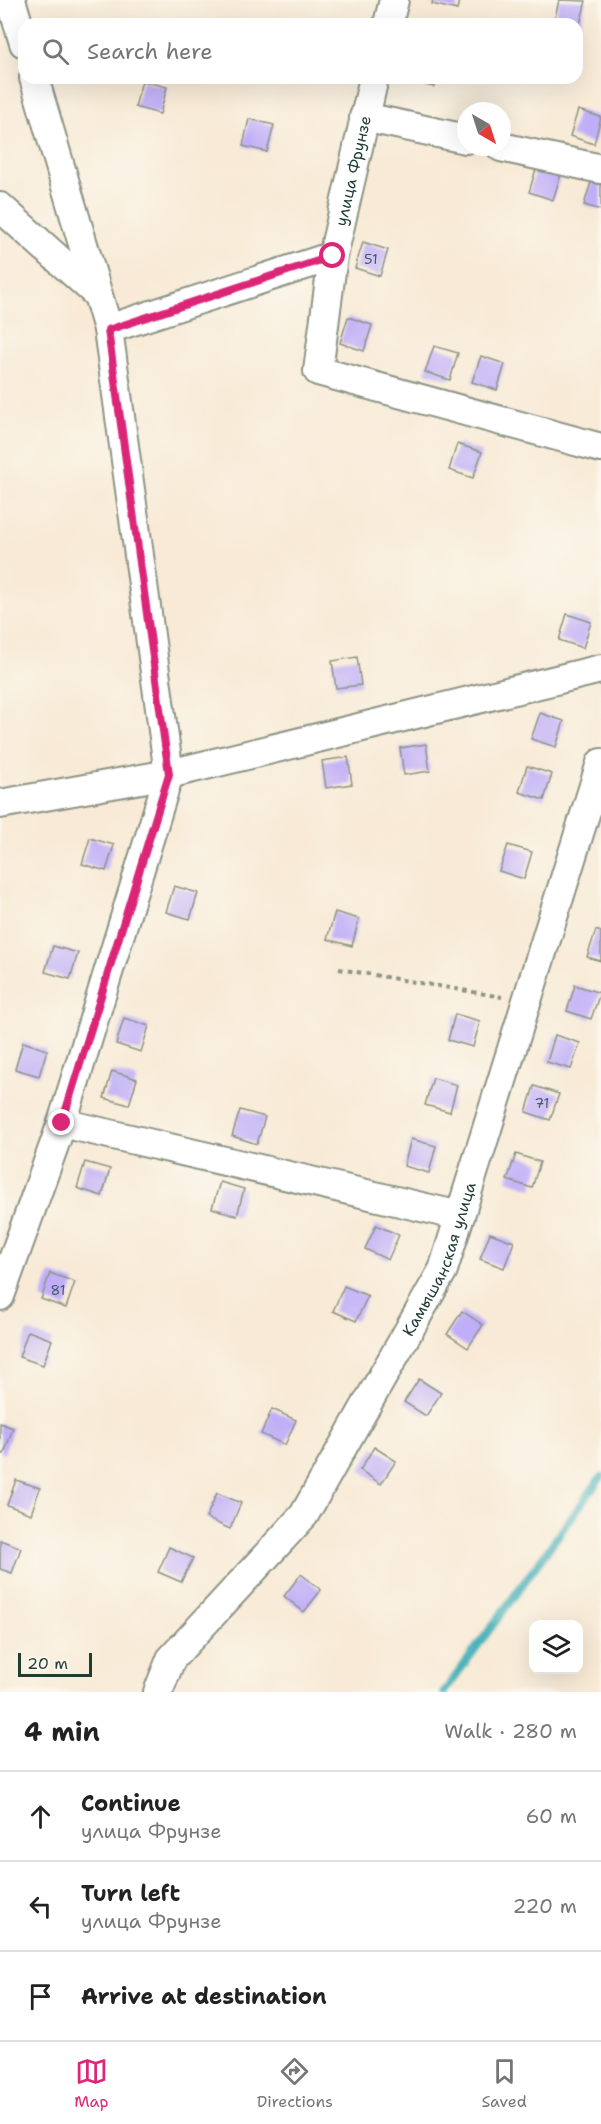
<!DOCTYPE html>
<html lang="en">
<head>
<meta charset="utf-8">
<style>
	:root { --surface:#fff; --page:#f2f2f2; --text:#222; --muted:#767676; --line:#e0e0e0; --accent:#db2777 }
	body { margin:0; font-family:"Shantell Sans",sans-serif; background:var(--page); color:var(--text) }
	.controls { position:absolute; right:18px; bottom:18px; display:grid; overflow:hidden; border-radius:12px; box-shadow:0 6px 24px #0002 }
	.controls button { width:54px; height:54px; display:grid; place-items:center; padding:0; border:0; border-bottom:2px solid var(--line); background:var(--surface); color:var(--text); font:30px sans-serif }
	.compass { position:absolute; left:457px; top:102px; width:54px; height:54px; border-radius:50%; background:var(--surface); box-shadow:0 6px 24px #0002; rotate:141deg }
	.scale { position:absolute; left:18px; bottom:15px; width:74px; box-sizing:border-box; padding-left:6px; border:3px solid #1f3d34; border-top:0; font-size:16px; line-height:21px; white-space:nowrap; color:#1f3d34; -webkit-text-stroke:4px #fbf7ec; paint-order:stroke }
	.stop { position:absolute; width:18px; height:18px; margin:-14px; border:4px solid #db2777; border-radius:50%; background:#fff }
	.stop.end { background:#db2777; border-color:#fff; box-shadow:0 2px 6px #0008 }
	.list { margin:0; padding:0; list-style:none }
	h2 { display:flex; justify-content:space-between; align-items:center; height:78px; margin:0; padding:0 24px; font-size:26px }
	h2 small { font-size:20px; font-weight:400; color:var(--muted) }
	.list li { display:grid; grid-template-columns:39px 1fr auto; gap:18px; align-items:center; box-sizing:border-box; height:90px; padding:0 24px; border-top:2px solid var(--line) }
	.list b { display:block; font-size:22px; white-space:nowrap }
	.list p { margin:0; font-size:20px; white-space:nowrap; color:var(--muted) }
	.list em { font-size:20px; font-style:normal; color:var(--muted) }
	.icon { flex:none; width:33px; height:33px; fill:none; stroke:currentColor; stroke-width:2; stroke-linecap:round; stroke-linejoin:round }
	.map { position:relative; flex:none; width:601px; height:1692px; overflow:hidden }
	.search { position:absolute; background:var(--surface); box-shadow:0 6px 24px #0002; left:18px; right:18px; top:18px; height:66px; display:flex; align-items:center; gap:15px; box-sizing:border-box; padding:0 21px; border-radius:18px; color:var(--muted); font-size:22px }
	.sheet { height:348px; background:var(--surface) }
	nav { display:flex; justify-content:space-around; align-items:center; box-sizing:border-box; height:84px; border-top:2px solid var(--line); background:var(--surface); font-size:16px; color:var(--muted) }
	nav a { display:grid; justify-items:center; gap:3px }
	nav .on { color:var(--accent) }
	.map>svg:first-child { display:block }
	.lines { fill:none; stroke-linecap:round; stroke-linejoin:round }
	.stream { stroke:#3eaeb8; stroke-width:8 }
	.building { fill:#c0aff8 }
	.minor-casing { stroke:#8c9485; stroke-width:32 }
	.path { stroke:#8c9485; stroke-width:4; stroke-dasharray:4.5 4.5; stroke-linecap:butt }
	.minor { stroke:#fff; stroke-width:28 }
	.route { stroke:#db2777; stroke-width:8 }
	.labels { text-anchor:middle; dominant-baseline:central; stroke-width:4.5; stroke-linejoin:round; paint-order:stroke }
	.number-label { font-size:14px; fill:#475a65 }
	.street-label { font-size:16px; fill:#1f3d34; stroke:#fbf7ec }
</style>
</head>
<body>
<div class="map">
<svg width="601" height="1692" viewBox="0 0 601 1692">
	<rect width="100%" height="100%" fill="#fbf7ec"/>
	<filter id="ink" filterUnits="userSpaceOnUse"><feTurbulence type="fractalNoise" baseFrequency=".0167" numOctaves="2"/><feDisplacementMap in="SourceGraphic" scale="12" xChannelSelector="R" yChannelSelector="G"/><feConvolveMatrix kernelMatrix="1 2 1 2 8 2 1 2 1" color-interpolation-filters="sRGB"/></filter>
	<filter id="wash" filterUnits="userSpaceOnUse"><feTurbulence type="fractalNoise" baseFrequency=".008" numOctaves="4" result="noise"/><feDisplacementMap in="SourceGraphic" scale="24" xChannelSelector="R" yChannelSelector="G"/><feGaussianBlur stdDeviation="1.35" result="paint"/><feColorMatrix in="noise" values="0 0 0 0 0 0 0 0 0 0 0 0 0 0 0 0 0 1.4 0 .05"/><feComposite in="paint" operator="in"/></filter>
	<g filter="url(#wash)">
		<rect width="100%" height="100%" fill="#f8ead6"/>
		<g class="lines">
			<path class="stream" d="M444 1692 601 1477"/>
		</g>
		<g id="blocks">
			<g class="building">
				<path d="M433 0H459L457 10 432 4Z"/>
				<path d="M559 0 586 1 579 28 577 27V24L554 22Z"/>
				<path d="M409 78H435L434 87 409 81Z"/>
				<path d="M142 81 167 87 160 114 135 107Z"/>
				<path d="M578 110 601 117 594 144 570 136Z"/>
				<path d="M249 119 274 125 267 152 243 146Z"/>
				<path d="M537 166 561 174 553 200 529 192Z"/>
				<path d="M592 179 601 182V210L584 205Z"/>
				<path d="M363 242 388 250 380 276 355 268Z"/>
				<path d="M348 317 372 325 364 351 340 343Z"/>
				<path d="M434 346 458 353 450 380 425 372Z"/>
				<path d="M481 356 505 364 497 390 472 382Z"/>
				<path d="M457 444 482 452 473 478 449 470Z"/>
				<path d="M567 614 591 622 583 648 559 640Z"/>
				<path d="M357 657 361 685 336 688 332 661Z"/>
				<path d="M540 713 564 721 556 747 531 739Z"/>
				<path d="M426 744 430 771 404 775 400 748Z"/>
				<path d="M348 757 352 784 326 788 322 761Z"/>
				<path d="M527 766 552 774 544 800 519 792Z"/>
				<path d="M90 838 114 845 106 871 82 864Z"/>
				<path d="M508 845 532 852 524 879 499 871Z"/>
				<path d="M174 886 198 893 190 919 166 912Z"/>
				<path d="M335 912 359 919 352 946 327 939Z"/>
				<path d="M596 930 601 932V961L587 957Z"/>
				<path d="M53 946 78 953 70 979 45 972Z"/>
				<path d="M575 985 600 993 591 1019 567 1011Z"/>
				<path d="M455 1014 480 1021 473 1047 448 1040Z"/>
				<path d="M124 1018 149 1026 141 1052 116 1044Z"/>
				<path d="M555 1035 580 1043 571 1069 547 1062Z"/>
				<path d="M23 1042 47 1050 39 1076 15 1069Z"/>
				<path d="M112 1071 137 1079 129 1105 104 1098Z"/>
				<path d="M433 1078 457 1085 450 1112 425 1105Z"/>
				<path d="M534 1086 559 1094 550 1120 526 1112Z"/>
				<path d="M240 1110 265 1117 257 1144 232 1136Z"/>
				<path d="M411 1139 436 1146 429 1173 404 1166Z"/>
				<path d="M516 1154 540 1162 532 1188 507 1180Z"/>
				<path d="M85 1162 110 1169 102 1196 77 1188Z"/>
				<path d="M220 1182 244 1189 237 1216 212 1208Z"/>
				<path d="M376 1225 399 1235 388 1260 365 1249Z"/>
				<path d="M490 1233 514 1242 504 1268 480 1259Z"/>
				<path d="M50 1273 75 1282 66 1308 41 1299Z"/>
				<path d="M344 1286 368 1296 356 1321 333 1311Z"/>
				<path d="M462 1311 483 1325 468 1348 447 1334Z"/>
				<path d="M28 1331 52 1340 43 1365 19 1357Z"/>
				<path d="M419 1379 441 1393 426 1416 404 1402Z"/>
				<path d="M272 1409 296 1420 285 1445 261 1434Z"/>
				<path d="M0 1423 13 1428 4 1454 0 1453Z"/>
				<path d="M374 1447 396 1461 381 1484 360 1470Z"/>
				<path d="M16 1480 40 1488 31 1514 7 1505Z"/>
				<path d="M217 1493 241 1503 230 1529 206 1518Z"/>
				<path d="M0 1540 21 1548 12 1573 0 1569Z"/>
				<path d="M169 1547 193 1558 181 1582 158 1572Z"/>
				<path d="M301 1574 321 1590 304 1612 284 1596Z"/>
			</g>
		</g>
	</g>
	<g filter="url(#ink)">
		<use href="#blocks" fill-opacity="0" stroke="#8c9485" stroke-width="1.5"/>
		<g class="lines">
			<g class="minor-casing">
				<g id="minor">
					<path d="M11 0 24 43"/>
					<path d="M388 24 394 0"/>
					<path d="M34 78 108 329"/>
					<path d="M364 117 466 139"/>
					<path d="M501 147 601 169"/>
					<path d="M0 207 97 294"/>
					<path d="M333 256 318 371 601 448"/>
					<path d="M0 804 169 774 601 669"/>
					<path d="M62 1123 460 1216"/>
					<path id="s1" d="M0 1296 62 1123 169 774 108 329 333 256 374 78"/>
					<path id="s2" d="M158 1692 171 1659 304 1515 443 1270 601 763"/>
				</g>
			</g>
			<path class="path" d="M339 969 502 997"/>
			<use href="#minor" class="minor"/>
		</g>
	</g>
	<g class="lines" filter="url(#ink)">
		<path class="route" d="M62 1123 169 774 108 330 333 256"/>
	</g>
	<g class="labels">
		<g class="number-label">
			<text x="371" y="259">51</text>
			<text x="542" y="1103">71</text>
			<text x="58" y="1290">81</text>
		</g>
		<g class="street-label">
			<text stroke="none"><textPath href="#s1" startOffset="1322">улица Фрунзе</textPath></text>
			<text stroke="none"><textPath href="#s2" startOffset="522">Камышанская улица</textPath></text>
		</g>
	</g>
</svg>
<div class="controls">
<button><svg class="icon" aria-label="layers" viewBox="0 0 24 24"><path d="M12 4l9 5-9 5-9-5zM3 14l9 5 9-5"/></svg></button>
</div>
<svg class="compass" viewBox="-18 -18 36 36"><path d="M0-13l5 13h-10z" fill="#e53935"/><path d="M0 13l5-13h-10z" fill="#767676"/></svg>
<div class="scale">20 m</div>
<div class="stop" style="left:333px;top:256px"></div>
<div class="stop end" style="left:62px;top:1123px"></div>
<div class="search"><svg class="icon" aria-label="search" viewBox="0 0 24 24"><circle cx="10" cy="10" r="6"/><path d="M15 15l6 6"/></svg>Search here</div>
</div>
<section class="sheet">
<h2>4 min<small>Walk · 280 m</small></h2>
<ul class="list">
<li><svg class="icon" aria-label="ahead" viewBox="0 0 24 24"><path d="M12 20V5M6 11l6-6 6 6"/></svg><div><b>Continue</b><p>улица Фрунзе</p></div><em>60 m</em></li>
<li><svg class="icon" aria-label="left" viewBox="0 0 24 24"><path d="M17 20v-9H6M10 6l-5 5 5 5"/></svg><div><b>Turn left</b><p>улица Фрунзе</p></div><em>220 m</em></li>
<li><svg class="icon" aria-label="arrive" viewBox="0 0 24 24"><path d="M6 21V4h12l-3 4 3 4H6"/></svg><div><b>Arrive at destination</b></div></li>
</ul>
</section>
<nav>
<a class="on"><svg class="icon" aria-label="map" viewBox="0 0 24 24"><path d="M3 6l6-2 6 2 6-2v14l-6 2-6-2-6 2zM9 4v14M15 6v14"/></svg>Map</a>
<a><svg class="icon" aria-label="directions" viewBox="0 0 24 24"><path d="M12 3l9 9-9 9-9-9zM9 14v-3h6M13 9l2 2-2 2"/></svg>Directions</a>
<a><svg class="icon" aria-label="saved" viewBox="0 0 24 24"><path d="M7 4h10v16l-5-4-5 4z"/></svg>Saved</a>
</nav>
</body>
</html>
